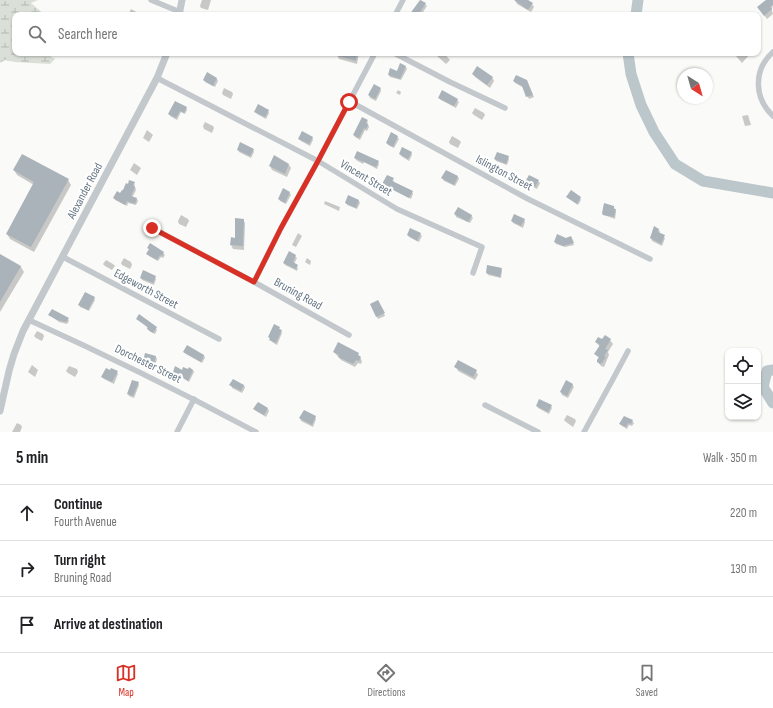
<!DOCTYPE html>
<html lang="en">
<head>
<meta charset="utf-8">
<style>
	:root { --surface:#fff; --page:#f6f6f6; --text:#202124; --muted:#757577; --line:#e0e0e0; --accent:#d93025 }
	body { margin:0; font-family:"Sofia Sans Condensed",sans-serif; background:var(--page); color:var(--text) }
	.controls { position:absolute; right:12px; bottom:12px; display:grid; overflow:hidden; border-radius:8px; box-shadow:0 1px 3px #0004 }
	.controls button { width:36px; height:36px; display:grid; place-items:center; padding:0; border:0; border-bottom:1px solid var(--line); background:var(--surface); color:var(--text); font:20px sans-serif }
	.compass { position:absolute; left:677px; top:68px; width:36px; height:36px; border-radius:50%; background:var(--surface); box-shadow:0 1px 3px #0004; rotate:143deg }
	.stop { position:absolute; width:12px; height:12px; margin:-9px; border:3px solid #d93025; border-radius:50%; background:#fff }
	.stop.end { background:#d93025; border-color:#fff; box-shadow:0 1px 4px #0008 }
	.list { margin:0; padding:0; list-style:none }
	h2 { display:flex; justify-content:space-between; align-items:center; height:52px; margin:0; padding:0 16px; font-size:17px }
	h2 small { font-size:13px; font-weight:400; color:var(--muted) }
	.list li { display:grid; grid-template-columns:26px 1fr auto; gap:12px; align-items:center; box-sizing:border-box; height:56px; padding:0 16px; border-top:1px solid var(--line) }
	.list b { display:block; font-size:15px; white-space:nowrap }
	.list p { margin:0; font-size:13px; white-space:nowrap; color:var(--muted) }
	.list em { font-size:13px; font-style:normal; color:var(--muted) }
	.icon { flex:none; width:22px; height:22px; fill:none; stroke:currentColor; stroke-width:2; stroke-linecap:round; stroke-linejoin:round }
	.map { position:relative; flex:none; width:773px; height:432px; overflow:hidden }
	.search { position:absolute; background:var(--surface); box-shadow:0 1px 3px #0004; left:12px; right:12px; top:12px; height:44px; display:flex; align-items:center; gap:10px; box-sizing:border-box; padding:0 14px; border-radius:8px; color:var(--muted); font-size:15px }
	.sheet { height:220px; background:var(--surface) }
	nav { display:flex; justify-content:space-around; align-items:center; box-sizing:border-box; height:56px; border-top:1px solid var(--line); background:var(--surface); font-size:11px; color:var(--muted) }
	nav a { display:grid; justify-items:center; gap:2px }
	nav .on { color:var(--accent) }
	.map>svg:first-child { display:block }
	.wetland { fill:url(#wetland-marsh) }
	.shadow { fill:#0003 }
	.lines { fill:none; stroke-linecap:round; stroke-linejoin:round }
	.river { stroke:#bbc7cb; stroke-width:11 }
	.building { fill:#aab3b9 }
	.minor { stroke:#c3c8cc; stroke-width:5.5 }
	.tertiary { stroke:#c3c8cc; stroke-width:7 }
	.route { stroke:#d93025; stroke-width:5 }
	.labels { text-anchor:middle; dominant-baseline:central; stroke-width:4; stroke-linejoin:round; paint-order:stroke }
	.street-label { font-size:12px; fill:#657683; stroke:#fff }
</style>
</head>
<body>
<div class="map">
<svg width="773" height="432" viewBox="0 0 773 432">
	<defs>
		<pattern id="wetland-marsh" width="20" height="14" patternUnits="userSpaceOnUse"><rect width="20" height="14" fill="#dadfd7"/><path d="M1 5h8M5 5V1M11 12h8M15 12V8" fill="none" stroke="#b4b9b4"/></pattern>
	</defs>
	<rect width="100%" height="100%" fill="#fafaf8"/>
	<path class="wetland" d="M0 0H38L31 3 45 15H15V53H45L55 59 50 64 15 62 5 60 0 63Z"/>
	<g class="shadow">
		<path d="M202 0H211L208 10 201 8 200 6Z"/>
		<path d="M421 0 427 6 421 15H411Z"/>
		<path d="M515 0H527L532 4 534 7 531 12 517 4Z"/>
		<path d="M769 0H773L772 11 773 14 767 19 761 11Z"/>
		<path d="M131 9 142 15H128Z"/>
		<path d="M337 53H359L357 64 339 59 337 55Z"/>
		<path d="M437 53H444L450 60 446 64 437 56 436 54Z"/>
		<path d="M737 53H751L742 63 735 55Z"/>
		<path d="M401 65 406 67 407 69 401 80 390 77 389 75 397 72Z"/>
		<path d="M207 74 217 79 218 81 215 87 205 82 204 80Z"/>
		<path d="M473 74 492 77 494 81 490 88 475 77Z"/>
		<path d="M514 81 528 84 534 97 529 99 524 88 515 83Z"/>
		<path d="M224 88 232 92 233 94 231 99 223 95 222 93Z"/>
		<path d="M380 88 381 91 376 101 370 98 369 95Z"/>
		<path d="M398 90 401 92 400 95 396 93Z"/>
		<path d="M439 98 457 100 459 102 456 108 441 100Z"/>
		<path d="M186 107 187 110 185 114 181 112 177 120 170 116 169 114Z"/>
		<path d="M475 108 484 113 485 115 482 120 474 115 472 113Z"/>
		<path d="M268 110 269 113 266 119 257 114 256 112Z"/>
		<path d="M748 115 751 125 745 126 742 116Z"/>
		<path d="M367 121 369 127 367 131 365 130 360 140 355 137 354 135Z"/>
		<path d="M205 122 213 126 214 128 212 133 204 129 203 126Z"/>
		<path d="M147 130 153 135 149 142 143 138Z"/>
		<path d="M452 136 459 140 461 142 458 148 450 144 449 142Z"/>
		<path d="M312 137 313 140 310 146 301 141 299 139Z"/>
		<path d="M397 137 399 139 394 148 388 145 387 143Z"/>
		<path d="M238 149H253L254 152 251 158 239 152Z"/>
		<path d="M411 152 412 155 409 161 401 156 400 154Z"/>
		<path d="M508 157 509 159 507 165 496 161 495 159Z"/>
		<path d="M355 158 378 162 379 164 377 169 364 162 363 164 356 160Z"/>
		<path d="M134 163 141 168 137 175 130 170Z"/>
		<path d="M289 165 291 168 287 177 272 170 270 166Z"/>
		<path d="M14 170 68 180 71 185 34 252 10 239 7 234 34 185 17 175Z"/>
		<path d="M529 176 538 181 540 183 537 189 528 184 526 182Z"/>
		<path d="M458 177 459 179 455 186 444 181 442 178Z"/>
		<path d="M393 179 394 182 412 191 413 194 411 199 385 186 384 184Z"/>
		<path d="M134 183 136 190 132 198 137 199 138 201 136 205 128 203 127 206 115 200 114 198 121 194 128 185Z"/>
		<path d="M283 190 290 193 291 195 286 204 280 201 279 199Z"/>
		<path d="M349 197 359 201 360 203 357 209 347 205 346 202Z"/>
		<path d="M567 197 580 198 581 200 578 205Z"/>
		<path d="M325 201 340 207 339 211 324 204Z"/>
		<path d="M614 207 616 212 615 219 604 215 603 213Z"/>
		<path d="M455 214 471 215 473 218 470 223 456 217Z"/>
		<path d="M181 215 188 219 189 221 186 227 179 224 178 221Z"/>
		<path d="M524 219 525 222 523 228 513 223 512 221Z"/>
		<path d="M243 220 245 223 244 250 233 249 231 245 236 239Z"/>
		<path d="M659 230 660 232 659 234 665 238 662 246 652 241 651 238Z"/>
		<path d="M298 233 302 236 296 247 292 245Z"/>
		<path d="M420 234 422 236 419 242 409 237 408 235Z"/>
		<path d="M570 237 574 245 565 247 556 244 555 242Z"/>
		<path d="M148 248 163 253 165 255 163 258 161 257 158 261 149 256 148 254 150 250Z"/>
		<path d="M0 255 21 267 24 272 0 312Z"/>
		<path d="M295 256 297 258 294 264 298 268 297 271 285 265 284 263Z"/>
		<path d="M124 258 131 262 132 265 130 269 122 265 121 263Z"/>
		<path d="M307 258 311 261 310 265 305 262Z"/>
		<path d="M106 260 113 264 115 266 112 270 105 266 103 264Z"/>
		<path d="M488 266 501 269 502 271 501 278 488 275 487 273Z"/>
		<path d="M155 277 156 279 154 285 142 280 141 278Z"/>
		<path d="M94 297 95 300 89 311 80 307 79 305Z"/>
		<path d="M378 301 385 316 378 319 371 305Z"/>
		<path d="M50 315 68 319 69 321 67 324 59 322Z"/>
		<path d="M137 319 156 328 157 330 155 334 149 331 148 328Z"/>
		<path d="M279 328 282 333 277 345 272 342 269 337Z"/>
		<path d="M37 331 43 334 44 336 42 341 36 338 34 336Z"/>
		<path d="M605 337 610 340 613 344 608 352 609 355 604 367 601 366 598 362 599 358 595 354 600 347 596 342 603 340Z"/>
		<path d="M184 352 204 355 205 358 202 363 186 354Z"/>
		<path d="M334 352 358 354 362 361 361 364 358 363 355 367 341 360Z"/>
		<path d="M156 357 157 359 155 366 145 363 144 360Z"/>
		<path d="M32 365 38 370 35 377 28 372Z"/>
		<path d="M69 366 77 369 78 372 75 377 68 373 66 371Z"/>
		<path d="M456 367 476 371 478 375 475 380 458 371Z"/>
		<path d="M193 370 194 372 189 382 174 372Z"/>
		<path d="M111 371 117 372 118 374 114 384 104 379 102 377Z"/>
		<path d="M138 383 139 385 134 398 129 396 128 394Z"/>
		<path d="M572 384 574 387 568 398 562 395 561 392Z"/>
		<path d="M231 385H244L245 388 242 393 232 388Z"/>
		<path d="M258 403 268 409 269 411 266 417 256 411 254 409Z"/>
		<path d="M537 406H551L552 408 549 414 538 408Z"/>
		<path d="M304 412 315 417 316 419 313 427 301 421 300 418Z"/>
		<path d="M567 415 575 419 576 421 573 427 566 422 564 420Z"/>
		<path d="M632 421 634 423 632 426 629 425 627 429 622 426 620 424Z"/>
		<path d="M17 423 21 425 22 427 20 432H12Z"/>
	</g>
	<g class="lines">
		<g class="river">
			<path d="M636 15 638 0"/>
			<path d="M628 53 631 74 641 105 654 132 675 164 703 181 773 193"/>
			<path d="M773 370 767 371 763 387 773 403"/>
		</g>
	</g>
	<g class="building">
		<path d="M420 0 426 3 418 15H409Z"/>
		<path d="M514 0H528L533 3 528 10Z"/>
		<path d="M766 0H773V5L770 7 772 9 764 16 757 7Z"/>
		<path d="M334 53H357L356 61 334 55Z"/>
		<path d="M400 63 406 66 400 79 388 75 390 68 397 71Z"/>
		<path d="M477 66 493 77 487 85 472 74Z"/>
		<path d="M207 72 217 78 213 86 203 80Z"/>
		<path d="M516 75 527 80 533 95 526 97 522 86 513 81Z"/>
		<path d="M374 84 381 88 375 99 368 95Z"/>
		<path d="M442 90 458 99 454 106 438 98Z"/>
		<path d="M175 101 187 107 184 113 180 111 176 118 168 114Z"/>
		<path d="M258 104 269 110 265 117 254 112Z"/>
		<path d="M362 117 368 120 366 123 368 125 366 129 364 128 359 138 353 135Z"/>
		<path d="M302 131 313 137 309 144 298 139Z"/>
		<path d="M391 132 398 136 393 147 386 143Z"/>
		<path d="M240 142 254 149 250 156 237 150Z"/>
		<path d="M402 147 412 152 408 159 399 154Z"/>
		<path d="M357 151 379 161 376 167 354 158Z"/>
		<path d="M497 152 509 156 506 164 494 159Z"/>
		<path d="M22 154 69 179 31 247 6 234 34 182 13 170Z"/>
		<path d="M274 155 289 164 285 174 269 166Z"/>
		<path d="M446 170 458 176 454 185 441 178Z"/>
		<path d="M387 175 394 178 392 181 413 191 409 198 382 184Z"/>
		<path d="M529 175 539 180 535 187 525 182Z"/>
		<path d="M129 180 135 182 133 186 135 187 131 196 137 198 135 204 127 201 125 205 113 198 117 191 120 193 122 190H123L126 183 128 184Z"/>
		<path d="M283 188 290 192 285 203 278 199Z"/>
		<path d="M571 190 581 197 577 204 566 197Z"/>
		<path d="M348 195 359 200 356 208 345 203Z"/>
		<path d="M604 203 614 206V209H616L614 217 603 215 602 213Z"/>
		<path d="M458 207 472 215 468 222 454 214Z"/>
		<path d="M514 214 525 219 521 226 511 221Z"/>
		<path d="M235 218 244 219 243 246 230 245 231 237 235 238Z"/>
		<path d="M654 226 659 229 658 232 665 235 661 244 650 238Z"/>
		<path d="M410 228 421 233 417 241 407 235Z"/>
		<path d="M557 234 566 238 571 236 574 243 563 246 554 242Z"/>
		<path d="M150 243 164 252 162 256 160 255 157 260 146 254 149 249 147 248Z"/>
		<path d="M289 251 296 255 293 262 298 265 296 269 283 263Z"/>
		<path d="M0 254 21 266 0 302Z"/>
		<path d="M487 265 502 268 500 277 486 273Z"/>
		<path d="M143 270 156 276 153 283 140 278Z"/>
		<path d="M85 292 95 297 88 310 78 305Z"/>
		<path d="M378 300 385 313 376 317 370 304Z"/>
		<path d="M52 309 69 318 66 322 57 320 48 315Z"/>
		<path d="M139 314 157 327 153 333 147 329 148 326V327L136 319Z"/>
		<path d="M274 324 280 327 279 329 282 330 276 343 269 340 270 338 268 337Z"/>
		<path d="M605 335 611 339 605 349 608 350 604 356 606 357 602 363 600 364 597 362V360L599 357 594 354 600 345 595 342 598 337 602 339Z"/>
		<path d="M338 342 359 353 358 355 361 357 359 361 356 360 353 364 338 357 339 355 333 352Z"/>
		<path d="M187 345 204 355 201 362 183 352Z"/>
		<path d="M145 353 156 356 154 364 143 361Z"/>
		<path d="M458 360 477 370 473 377 454 367Z"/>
		<path d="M175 366 182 370 183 367 188 369 189 367 193 370 188 381 173 372Z"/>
		<path d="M106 368 110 370 111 368 118 371 112 382 101 377Z"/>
		<path d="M233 379 244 385 241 391 229 385Z"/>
		<path d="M132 380 139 382 133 396 127 394Z"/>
		<path d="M566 380 573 384 567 396 560 392Z"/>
		<path d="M539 399 552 405 548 412 536 406Z"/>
		<path d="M258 402 268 408 264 415 253 409Z"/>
		<path d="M304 410 316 416 312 425 299 418Z"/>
		<path d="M624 416 633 420 631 424 628 423 626 427 619 424Z"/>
	</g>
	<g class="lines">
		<g class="minor">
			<path d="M151 0 180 12"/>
			<path d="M395 15 403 0"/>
			<path d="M773 52C753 70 754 98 773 116"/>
			<path d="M394 53 450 82 505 108"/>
			<path d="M157 78 318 161 397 209 482 247 473 273"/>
			<path d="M349 101 528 199 650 259"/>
			<path d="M152 228 254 282 349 335"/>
			<path d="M63 257 219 339"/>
			<path d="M254 282 281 228 318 161 375 53"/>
			<path d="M29 320C106 355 181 392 256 432"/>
			<path d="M485 405 538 432"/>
			<path d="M177 432 194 399"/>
			<path d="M584 432 613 379 628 351"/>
		</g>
		<g class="tertiary">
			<path d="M179 15 182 0"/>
			<path d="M0 411 9 371 14 354 23 331 157 78 167 53"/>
		</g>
	</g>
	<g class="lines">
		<path class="route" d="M152 228 254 282 281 228 318 161 349 102"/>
	</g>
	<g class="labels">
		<g class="street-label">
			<text transform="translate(504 173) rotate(28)">Islington Street</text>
			<text transform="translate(366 178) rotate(31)">Vincent Street</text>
			<text transform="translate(85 191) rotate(-62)">Alexander Road</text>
			<text transform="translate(146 289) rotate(28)">Edgeworth Street</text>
			<text transform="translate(298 294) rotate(29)">Bruning Road</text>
			<text transform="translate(148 364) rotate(26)">Dorchester Street</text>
		</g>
	</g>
</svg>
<div class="controls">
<button><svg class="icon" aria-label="locate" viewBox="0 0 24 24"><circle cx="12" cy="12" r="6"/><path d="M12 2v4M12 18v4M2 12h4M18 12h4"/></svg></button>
<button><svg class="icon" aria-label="layers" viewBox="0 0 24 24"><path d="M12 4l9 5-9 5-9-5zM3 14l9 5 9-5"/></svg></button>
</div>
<svg class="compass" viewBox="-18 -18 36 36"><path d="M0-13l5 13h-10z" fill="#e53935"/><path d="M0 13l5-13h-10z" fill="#757577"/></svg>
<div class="stop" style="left:349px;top:102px"></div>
<div class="stop end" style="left:152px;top:228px"></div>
<div class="search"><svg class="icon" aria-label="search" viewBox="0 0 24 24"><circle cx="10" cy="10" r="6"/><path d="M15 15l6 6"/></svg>Search here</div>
</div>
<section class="sheet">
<h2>5 min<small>Walk · 350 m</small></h2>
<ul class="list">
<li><svg class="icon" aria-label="ahead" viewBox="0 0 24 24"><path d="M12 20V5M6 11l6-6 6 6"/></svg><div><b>Continue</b><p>Fourth Avenue</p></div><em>220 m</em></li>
<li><svg class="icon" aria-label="right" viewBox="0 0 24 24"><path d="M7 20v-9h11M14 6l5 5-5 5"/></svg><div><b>Turn right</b><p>Bruning Road</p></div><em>130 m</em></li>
<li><svg class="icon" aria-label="arrive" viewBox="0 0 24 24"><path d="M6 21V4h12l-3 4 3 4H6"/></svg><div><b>Arrive at destination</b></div></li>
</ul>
</section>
<nav>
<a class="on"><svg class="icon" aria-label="map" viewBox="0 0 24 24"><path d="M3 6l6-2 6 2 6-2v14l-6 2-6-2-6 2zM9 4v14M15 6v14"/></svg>Map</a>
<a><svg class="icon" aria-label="directions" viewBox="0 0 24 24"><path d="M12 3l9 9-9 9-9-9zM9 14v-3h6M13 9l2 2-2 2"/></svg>Directions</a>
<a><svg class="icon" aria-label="saved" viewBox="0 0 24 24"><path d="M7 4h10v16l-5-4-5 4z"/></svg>Saved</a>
</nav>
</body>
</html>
